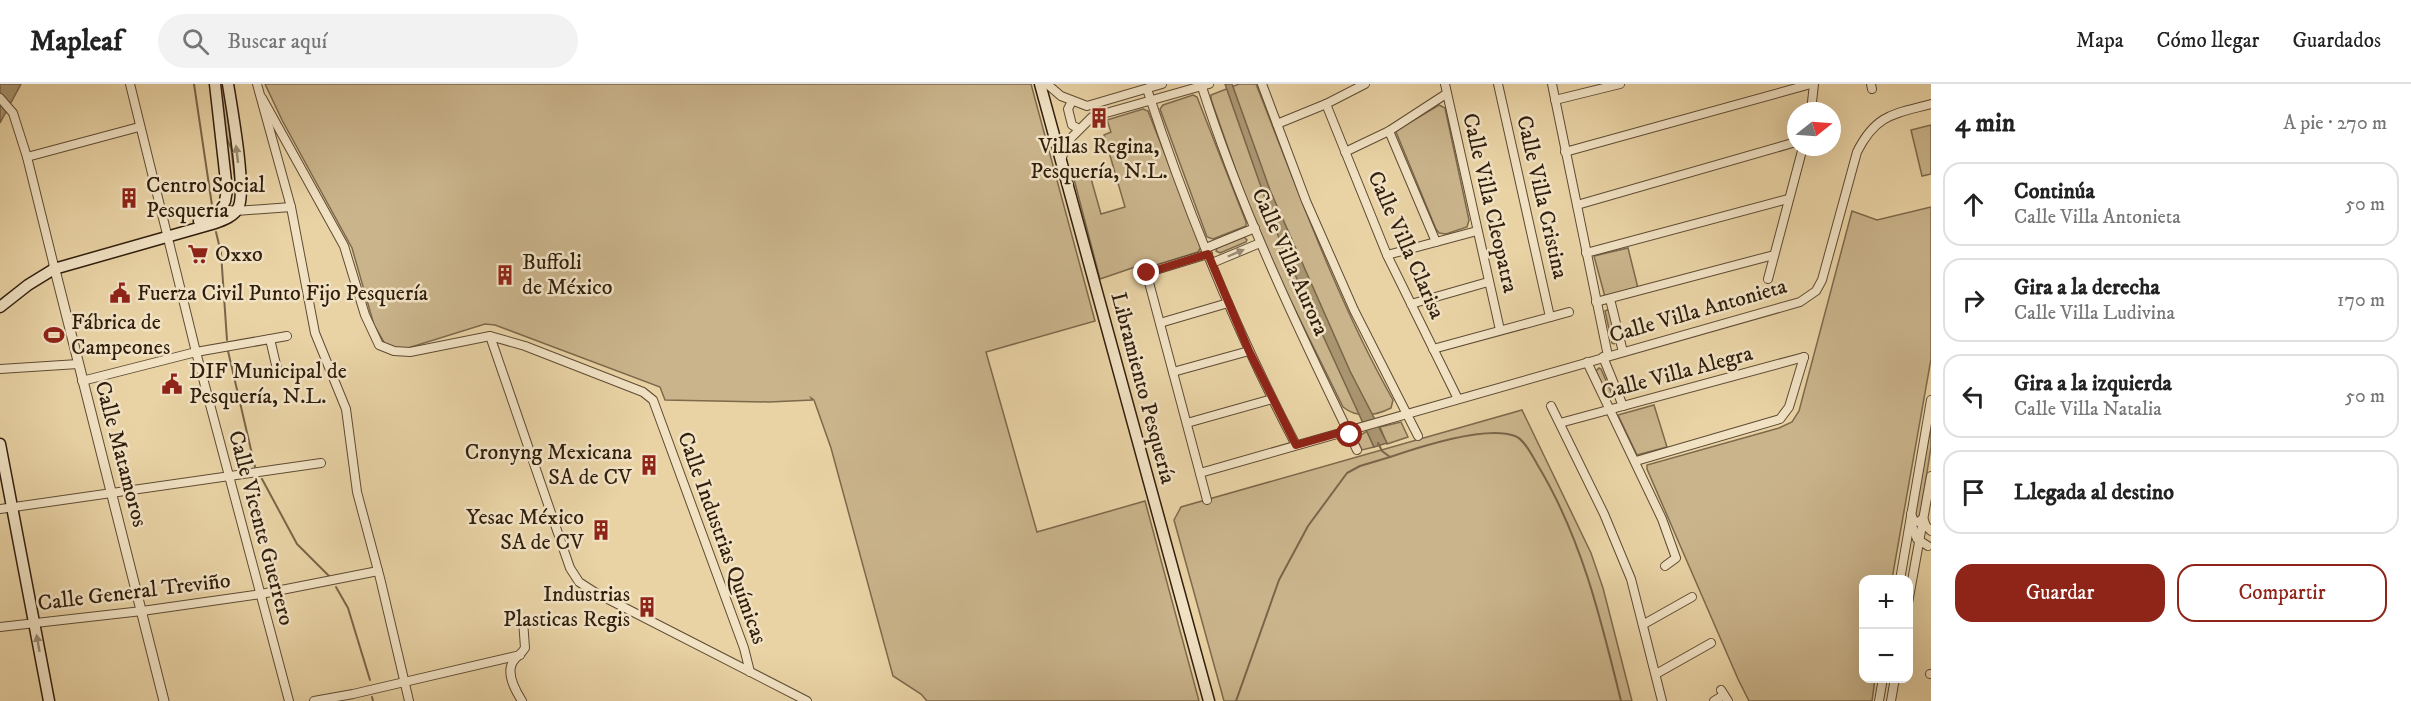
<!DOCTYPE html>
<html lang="es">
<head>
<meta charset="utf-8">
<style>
	:root { --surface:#fff; --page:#f2f2f2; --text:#222; --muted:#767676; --line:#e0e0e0; --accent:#8f2418 }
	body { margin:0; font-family:"IM FELL DW Pica",serif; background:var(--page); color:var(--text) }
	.controls { position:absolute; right:18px; bottom:18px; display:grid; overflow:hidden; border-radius:12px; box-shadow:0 6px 24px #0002 }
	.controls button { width:54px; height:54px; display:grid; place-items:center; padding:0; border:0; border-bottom:2px solid var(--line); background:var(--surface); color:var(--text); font:30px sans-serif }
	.compass { position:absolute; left:1787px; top:18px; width:54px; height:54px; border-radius:50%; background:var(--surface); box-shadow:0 6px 24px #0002; rotate:73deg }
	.stop { position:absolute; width:18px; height:18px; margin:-14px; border:4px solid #8f2418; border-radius:50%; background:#fff }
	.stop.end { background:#8f2418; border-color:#fff; box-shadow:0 2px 6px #0008 }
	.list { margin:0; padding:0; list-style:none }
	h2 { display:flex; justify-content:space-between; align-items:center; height:78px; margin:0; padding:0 24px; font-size:26px }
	h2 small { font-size:20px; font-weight:400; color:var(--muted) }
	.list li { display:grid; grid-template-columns:39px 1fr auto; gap:18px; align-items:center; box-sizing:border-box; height:84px; margin:0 12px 12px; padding:0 12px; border:2px solid var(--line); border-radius:18px }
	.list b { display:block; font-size:22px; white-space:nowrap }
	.list p { margin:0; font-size:20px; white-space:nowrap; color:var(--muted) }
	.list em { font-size:20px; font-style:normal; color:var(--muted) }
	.actions { display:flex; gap:12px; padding:18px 24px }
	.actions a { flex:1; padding:14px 0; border:2px solid var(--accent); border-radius:18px; text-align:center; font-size:21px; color:var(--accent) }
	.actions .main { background:var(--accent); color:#fff }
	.icon { flex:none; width:33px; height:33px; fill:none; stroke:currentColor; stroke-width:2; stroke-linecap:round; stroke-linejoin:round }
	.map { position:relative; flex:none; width:1931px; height:617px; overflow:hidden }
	header { display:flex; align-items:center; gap:36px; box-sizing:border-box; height:84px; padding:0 30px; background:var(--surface); border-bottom:2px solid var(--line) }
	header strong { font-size:28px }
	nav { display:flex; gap:33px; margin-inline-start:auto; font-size:21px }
	.search { width:420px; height:54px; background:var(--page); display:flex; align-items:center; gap:15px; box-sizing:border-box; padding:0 21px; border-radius:33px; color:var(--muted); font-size:22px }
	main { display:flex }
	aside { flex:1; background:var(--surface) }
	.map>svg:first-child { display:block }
	.green { fill:#cab48b; stroke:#7d694c; stroke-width:1.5 }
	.water { fill:#aa9571; stroke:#796549; stroke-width:1.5 }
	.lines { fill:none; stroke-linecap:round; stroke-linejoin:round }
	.stream { stroke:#796549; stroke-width:2 }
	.minor-casing { stroke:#5e4b33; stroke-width:10 }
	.tertiary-casing { stroke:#5e4b33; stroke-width:11 }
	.secondary-casing { stroke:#301e0d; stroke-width:13 }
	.minor { stroke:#f1e2c4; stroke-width:8 }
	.tertiary { stroke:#f1e2c4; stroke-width:9 }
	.secondary { stroke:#f1e2c4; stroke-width:10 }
	.oneway { fill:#9a8a72 }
	.route { stroke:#8f2418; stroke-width:8 }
	.labels { text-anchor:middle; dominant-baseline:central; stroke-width:5; stroke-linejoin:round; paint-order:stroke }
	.poi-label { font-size:22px; fill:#301e0d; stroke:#f1e2c4; text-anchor:start }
	.street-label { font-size:22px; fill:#301e0d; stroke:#f1e2c4 }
</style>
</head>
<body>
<header>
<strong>Mapleaf</strong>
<div class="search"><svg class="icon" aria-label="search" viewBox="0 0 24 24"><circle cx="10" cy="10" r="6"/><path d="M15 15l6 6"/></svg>Buscar aquí</div>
<nav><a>Mapa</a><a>Cómo llegar</a><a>Guardados</a></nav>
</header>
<main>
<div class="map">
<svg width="1931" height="617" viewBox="0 0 1931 617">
	<rect width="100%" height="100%" fill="#e9d3a5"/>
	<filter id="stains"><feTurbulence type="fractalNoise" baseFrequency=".00333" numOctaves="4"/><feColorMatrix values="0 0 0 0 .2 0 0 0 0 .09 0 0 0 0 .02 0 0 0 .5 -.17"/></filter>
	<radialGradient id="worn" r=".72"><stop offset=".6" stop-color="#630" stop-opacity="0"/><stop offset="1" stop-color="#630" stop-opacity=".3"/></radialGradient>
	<g class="green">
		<path d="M219 0H224L235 97 231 65 226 52Z"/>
		<path d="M265 0H1031L1095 237 986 268 1037 448 1145 417 1199 617H927L921 610 893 592 831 364 814 316 811 314 812 316 769 318 665 316 660 303 495 241 485 240 408 264H391L385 260 374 241 352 164 282 36Z"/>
		<path d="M1239 0H1256C1297 104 1338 219 1393 316L1391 324C1375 332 1358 335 1343 323L1279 193 1242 104 1211 15V11Z"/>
		<path d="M1193 11 1197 13 1246 138V142L1213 155 1207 153 1160 25 1163 21Z"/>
		<path d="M1439 21 1445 24 1469 136 1467 143 1446 150 1439 149 1436 145 1396 48 1397 46Z"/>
		<path d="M1143 25 1148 27 1201 163 1198 168 1143 185 1141 181 1100 195 1074 95 1090 91 1101 130 1125 123 1104 51 1111 48 1107 36Z"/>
		<path d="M1931 41V90L1922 92 1911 46Z"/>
		<path d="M1931 123V275L1892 495 1864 496V594L1875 595 1872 617H1749L1738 595 1647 385V381L1779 344 1792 338 1799 327 1852 127 1877 136Z"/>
		<path d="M1244 153 1247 156 1246 158 1220 169 1216 167 1217 164Z"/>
		<path d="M1628 164 1638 204 1605 213 1594 172Z"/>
		<path d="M1607 226H1610L1617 258 1614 260 1612 259 1605 227Z"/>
		<path d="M1599 284 1601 285 1612 310 1611 312 1607 311 1596 287Z"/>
		<path d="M1654 321 1667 363 1637 371 1618 331Z"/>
		<path d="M1522 326 1591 469 1603 504 1632 617H1224L1174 436 1181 423Z"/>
		<path d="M1401 338 1408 353 1387 360 1380 343Z"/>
		<path d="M1931 341V363L1920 433 1917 435 1914 432Z"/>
		<path d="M1367 347 1374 363 1362 366 1356 354Z"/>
	</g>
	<g class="water">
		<path d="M0 0H21L0 39Z"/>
		<path d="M1225 0H1232L1270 106 1350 287 1387 359 1374 363 1281 160Z"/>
	</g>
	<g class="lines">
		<g class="stream">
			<path d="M194 0 213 128"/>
			<path d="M216 148 221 169 227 256"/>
			<path d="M228 267 255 383"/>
			<path d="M1378 359 1382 367 1390 373C1419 363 1486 341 1515 352 1524 355 1532 371 1537 380 1581 452 1601 535 1621 617"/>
			<path d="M262 395 297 460 329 492"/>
			<path d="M336 503 348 524 370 596"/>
			<path d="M372 613 373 617"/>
			<path d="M1236 617 1279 496 1308 442 1347 389 1360 382 1390 373"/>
		</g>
		<g class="minor-casing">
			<g id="minor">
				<path d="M130 0 196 268 289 617"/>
				<path d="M257 0 291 123 315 249 346 325 357 408 380 494 409 617"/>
				<path d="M1047 0 1061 12 1087 22 1162 0"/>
				<path d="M1201 0C1241 126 1299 247 1357 366"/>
				<path d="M1262 0 1306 117 1354 226 1418 352"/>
				<path d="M1445 0 1500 246"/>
				<path d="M1498 0 1550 233"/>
				<path d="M1552 0 1608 272"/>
				<path d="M1871 0 1872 5"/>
				<path d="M1147 5C1187 127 1236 247 1296 361"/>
				<path d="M0 14 13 29 27 73 54 182"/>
				<path d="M262 14 344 162 365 231 379 261 394 267 410 268 490 252 525 262 643 308 653 316 744 564 750 588"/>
				<path d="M1555 16 1620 0"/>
				<path d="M1072 17 1068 25 1072 41 1079 45"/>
				<path d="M1326 20 1387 171 1458 315"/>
				<path d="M1811 27 1814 0"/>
				<path d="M1277 40 1326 20 1365 0"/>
				<path d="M1389 47 1436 158"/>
				<path d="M1345 68 1389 47 1446 10"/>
				<path d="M1565 68 1811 0"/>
				<path d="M27 73 139 43"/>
				<path d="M1061 76 1068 57 1092 33 1209 0"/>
				<path d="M1577 121 1796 58"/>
				<path d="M221 125 236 127 291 123"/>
				<path d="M1206 164 1255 144"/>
				<path d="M1586 169 1788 115"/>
				<path d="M1387 171 1477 147"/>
				<path d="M1212 179 1260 159"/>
				<path d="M1768 195 1803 63"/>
				<path d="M1610 215 1623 268"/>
				<path d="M1596 218 1774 171"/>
				<path d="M1411 220 1488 198"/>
				<path d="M1160 239 1228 219"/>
				<path d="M490 252 570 484 579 498 596 509 807 617"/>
				<path d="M270 255 277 285"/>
				<path d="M1433 265 1569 228"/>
				<path d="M1603 273 1623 322"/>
				<path d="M1587 278 1662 435 1676 474 1665 482"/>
				<path d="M0 285 78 280"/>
				<path d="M1173 288 1249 267"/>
				<path d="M82 297 196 268 287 252"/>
				<path d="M1551 322 1604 430 1631 495 1662 617"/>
				<path d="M1187 339 1272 315"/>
				<path d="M1560 339 1804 273"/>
				<path d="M1636 377 1780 335 1789 323 1804 273"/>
				<path d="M1200 389 1800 218 1816 207 1822 196 1857 68C1876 30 1894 30 1931 20"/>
				<path d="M1207 416 1147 191 1149 188 1208 170"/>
				<path d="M0 425 321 379"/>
				<path d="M1911 430 1914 437 1919 438 1923 434 1926 442 1931 447"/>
				<path d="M1911 439 1917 455 1928 462"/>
				<path d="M1900 496 1931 316"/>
				<path d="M1908 519 1931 392"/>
				<path d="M1644 540 1692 513"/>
				<path d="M0 543 142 527 261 510 378 487"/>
				<path d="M1656 590 1711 559"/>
				<path d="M1930 590H1931"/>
				<path d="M1721 606 1728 617"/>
				<path d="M314 617 353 610 520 571"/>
				<path d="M522 617C515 606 504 587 515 575 519 571 522 569 525 564L523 536"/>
				<path d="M1714 617 1724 611"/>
				<path d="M1879 617 1883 594"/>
				<path d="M1891 617 1895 594"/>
			</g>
		</g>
		<g class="tertiary-casing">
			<path id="tertiary" d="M54 182 164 617"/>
		</g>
		<g class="secondary-casing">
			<g id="secondary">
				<path d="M1040 0 1209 617"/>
				<path d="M199 137 218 129 225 117 227 106 215 0"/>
				<path d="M0 223 28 201 54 185 212 140C221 137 235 133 239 122 246 102 232 25 228 0"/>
				<path d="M0 360 49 617"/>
			</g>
		</g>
		<use href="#minor" class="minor"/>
		<use href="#tertiary" class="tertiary"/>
		<use href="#secondary" class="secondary"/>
	</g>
	<defs><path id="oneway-solid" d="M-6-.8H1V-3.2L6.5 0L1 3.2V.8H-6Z" transform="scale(1.5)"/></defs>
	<g class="oneway">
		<use href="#oneway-solid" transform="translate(237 70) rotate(-97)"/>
		<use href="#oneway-solid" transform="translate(1236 169) rotate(-23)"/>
		<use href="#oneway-solid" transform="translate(38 559) rotate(-100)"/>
	</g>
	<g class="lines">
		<path class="route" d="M1147 189 1208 170 1249 267 1296 361 1342 348 1350 351"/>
	</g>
	<defs>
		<g id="building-bare" transform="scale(1.62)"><path d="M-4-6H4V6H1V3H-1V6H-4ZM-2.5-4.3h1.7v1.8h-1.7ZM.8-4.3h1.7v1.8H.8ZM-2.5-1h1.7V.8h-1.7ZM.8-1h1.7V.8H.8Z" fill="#8f2418" stroke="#f1e2c4" stroke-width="2.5" paint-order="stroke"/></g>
		<g id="supermarket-bare" transform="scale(1.62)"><path d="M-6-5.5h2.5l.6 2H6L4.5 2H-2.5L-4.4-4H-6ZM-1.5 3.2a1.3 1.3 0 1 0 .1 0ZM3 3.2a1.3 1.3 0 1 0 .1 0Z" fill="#8f2418" stroke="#f1e2c4" stroke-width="2.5" paint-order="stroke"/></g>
		<g id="civic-bare" transform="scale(1.62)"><path d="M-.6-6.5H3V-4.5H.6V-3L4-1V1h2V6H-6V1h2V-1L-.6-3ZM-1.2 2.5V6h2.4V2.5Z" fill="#8f2418" stroke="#f1e2c4" stroke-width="2.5" paint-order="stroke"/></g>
		<g id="stadium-bare" transform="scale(1.62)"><path d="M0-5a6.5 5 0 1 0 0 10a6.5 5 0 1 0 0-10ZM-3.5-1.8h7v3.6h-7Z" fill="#8f2418" stroke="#f1e2c4" stroke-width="2.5" paint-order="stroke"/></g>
	</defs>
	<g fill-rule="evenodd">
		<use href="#building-bare" x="1099" y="34"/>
		<use href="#building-bare" x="129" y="114"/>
		<use href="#supermarket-bare" x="198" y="170"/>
		<use href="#building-bare" x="505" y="191"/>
		<use href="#civic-bare" x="120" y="209"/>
		<use href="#stadium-bare" x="54" y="251"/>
		<use href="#civic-bare" x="172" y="300"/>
		<use href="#building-bare" x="649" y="381"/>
		<use href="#building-bare" x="601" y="446"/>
		<use href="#building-bare" x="647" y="523"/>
	</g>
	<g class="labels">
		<g class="poi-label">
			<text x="1099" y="62" text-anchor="middle">Villas Regina,<tspan x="1099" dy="25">Pesquería, N.L.</tspan></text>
			<text x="146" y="101">Centro Social<tspan x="146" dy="25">Pesquería</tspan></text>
			<text x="215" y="170">Oxxo</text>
			<text x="522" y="178">Buffoli<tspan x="522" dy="25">de México</tspan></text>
			<text x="137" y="209">Fuerza Civil Punto Fijo Pesquería</text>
			<text x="71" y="238">Fábrica de<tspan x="71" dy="25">Campeones</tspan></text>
			<text x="189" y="287">DIF Municipal de<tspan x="189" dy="25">Pesquería, N.L.</tspan></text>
			<text x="632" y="368" text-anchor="end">Cronyng Mexicana<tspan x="632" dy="25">SA de CV</tspan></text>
			<text x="584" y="433" text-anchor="end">Yesac México<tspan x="584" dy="25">SA de CV</tspan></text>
			<text x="630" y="510" text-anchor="end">Industrias<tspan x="630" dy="25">Plasticas Regis</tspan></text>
		</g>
		<g class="street-label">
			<text transform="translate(1542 113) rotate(77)">Calle Villa Cristina</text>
			<text transform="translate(1490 119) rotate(77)">Calle Villa Cleopatra</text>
			<text transform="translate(1406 161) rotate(66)">Calle Villa Clarisa</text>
			<text transform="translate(1290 178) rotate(66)">Calle Villa Aurora</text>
			<text transform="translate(1698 227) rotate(-16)">Calle Villa Antonieta</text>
			<text transform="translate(1677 289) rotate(-15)">Calle Villa Alegra</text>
			<text transform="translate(1143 304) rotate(75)">Libramiento Pesquería</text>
			<text transform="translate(121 370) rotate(75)">Calle Matamoros</text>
			<text transform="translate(261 444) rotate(75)">Calle Vicente Guerrero</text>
			<text transform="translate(722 454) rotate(70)">Calle Industrias Químicas</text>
			<text transform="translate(134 508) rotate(-7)">Calle General Treviño</text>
		</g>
	</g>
	<rect width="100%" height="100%" filter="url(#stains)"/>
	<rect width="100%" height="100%" fill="url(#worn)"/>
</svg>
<div class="controls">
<button>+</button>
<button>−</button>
</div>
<svg class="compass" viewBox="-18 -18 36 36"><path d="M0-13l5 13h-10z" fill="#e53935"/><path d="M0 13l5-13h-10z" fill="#767676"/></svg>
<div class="stop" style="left:1350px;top:351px"></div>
<div class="stop end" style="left:1147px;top:189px"></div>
</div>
<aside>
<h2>4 min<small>A pie · 270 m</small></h2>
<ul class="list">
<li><svg class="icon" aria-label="ahead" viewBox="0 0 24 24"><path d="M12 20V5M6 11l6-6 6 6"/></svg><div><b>Continúa</b><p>Calle Villa Antonieta</p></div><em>50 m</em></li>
<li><svg class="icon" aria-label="right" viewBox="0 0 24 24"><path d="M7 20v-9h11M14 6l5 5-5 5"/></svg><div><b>Gira a la derecha</b><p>Calle Villa Ludivina</p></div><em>170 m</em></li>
<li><svg class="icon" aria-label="left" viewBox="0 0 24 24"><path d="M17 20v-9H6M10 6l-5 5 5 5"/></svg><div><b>Gira a la izquierda</b><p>Calle Villa Natalia</p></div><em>50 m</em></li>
<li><svg class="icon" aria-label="arrive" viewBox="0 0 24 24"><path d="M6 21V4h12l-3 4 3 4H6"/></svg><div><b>Llegada al destino</b></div></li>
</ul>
<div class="actions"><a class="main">Guardar</a><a>Compartir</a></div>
</aside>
</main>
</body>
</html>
